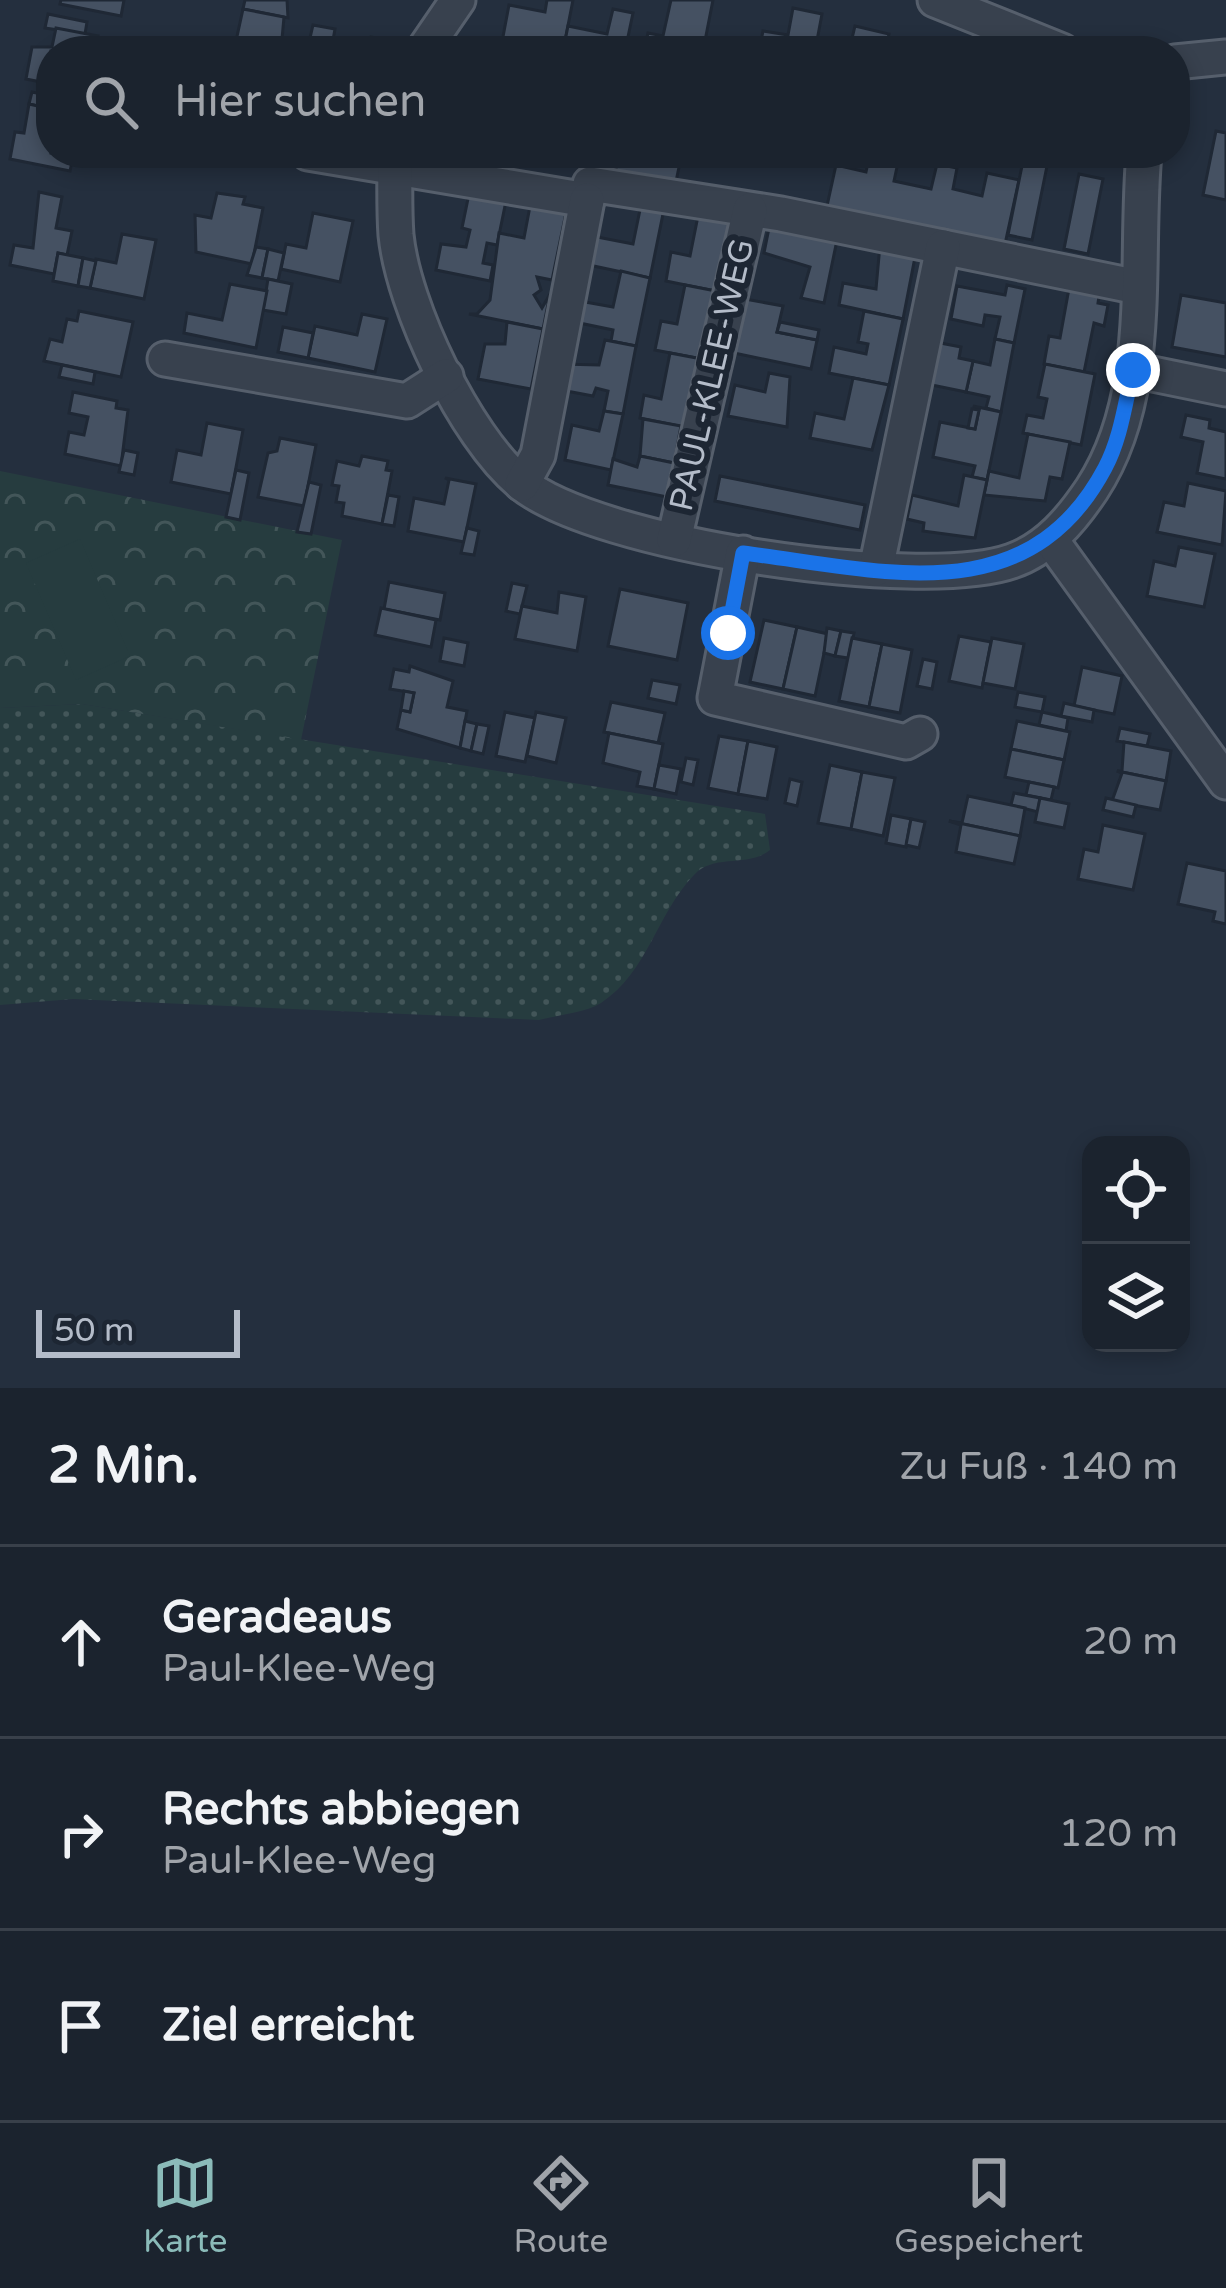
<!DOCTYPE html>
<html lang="de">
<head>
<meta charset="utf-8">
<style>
	:root { --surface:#1b232e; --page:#282f3a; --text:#f1f3f6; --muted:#a0a4aa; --line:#39404a; --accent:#8bbbb9 }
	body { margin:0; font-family:"Varela Round",sans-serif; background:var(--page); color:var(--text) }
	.controls { position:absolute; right:36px; bottom:36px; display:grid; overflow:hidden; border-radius:24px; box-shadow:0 6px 18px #0003 }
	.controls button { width:108px; height:108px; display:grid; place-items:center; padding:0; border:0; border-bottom:3px solid var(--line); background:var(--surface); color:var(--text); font:60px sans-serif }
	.scale { position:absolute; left:36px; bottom:30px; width:204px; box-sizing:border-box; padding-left:12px; border:6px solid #b4bcc9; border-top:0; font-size:33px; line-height:42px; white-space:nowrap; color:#b4bcc9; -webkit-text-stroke:9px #1d2633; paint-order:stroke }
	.stop { position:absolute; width:36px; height:36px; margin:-27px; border:9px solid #1a73e8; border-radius:50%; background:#fff }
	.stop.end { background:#1a73e8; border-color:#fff; box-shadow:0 3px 12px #0008 }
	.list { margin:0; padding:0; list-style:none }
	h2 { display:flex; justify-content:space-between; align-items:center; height:156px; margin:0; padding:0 48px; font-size:51px }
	h2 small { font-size:39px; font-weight:400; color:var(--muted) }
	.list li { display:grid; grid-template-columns:78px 1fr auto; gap:36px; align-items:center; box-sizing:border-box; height:192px; padding:0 48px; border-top:3px solid var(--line) }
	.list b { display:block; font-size:45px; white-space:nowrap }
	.list p { margin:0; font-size:39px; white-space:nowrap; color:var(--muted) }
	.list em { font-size:39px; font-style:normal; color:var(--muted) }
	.icon { flex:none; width:66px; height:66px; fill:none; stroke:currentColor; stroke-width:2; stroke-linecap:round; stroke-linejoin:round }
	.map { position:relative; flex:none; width:1226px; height:1388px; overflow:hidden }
	.search { position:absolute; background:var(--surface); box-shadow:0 6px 18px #0003; left:36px; right:36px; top:36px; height:132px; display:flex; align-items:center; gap:30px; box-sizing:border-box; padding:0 42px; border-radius:48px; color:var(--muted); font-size:45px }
	.sheet { height:732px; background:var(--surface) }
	nav { display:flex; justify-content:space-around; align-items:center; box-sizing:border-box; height:168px; border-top:3px solid var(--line); background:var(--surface); font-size:33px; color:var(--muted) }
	nav a { display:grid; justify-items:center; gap:6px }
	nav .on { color:var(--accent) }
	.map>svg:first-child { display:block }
	.grass { fill:url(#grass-dots) }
	.park { fill:url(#park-crowns) }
	.pitch { fill:#263c3f }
	.building { fill:#455162; stroke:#1f2835; stroke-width:3 }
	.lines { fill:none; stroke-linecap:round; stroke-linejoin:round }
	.minor-casing { stroke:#565f6c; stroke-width:39 }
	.minor { stroke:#38414e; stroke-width:33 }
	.route { stroke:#1a73e8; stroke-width:15 }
	.labels { text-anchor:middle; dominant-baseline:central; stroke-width:12; stroke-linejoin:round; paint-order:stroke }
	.street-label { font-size:33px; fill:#b4bcc9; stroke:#1d2633 }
</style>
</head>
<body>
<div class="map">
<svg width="1226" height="1388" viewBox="0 0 1226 1388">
	<defs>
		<pattern id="grass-dots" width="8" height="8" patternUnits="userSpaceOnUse" patternTransform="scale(3)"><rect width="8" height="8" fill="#263c3f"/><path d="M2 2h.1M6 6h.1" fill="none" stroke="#435659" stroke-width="1.8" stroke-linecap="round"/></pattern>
		<pattern id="park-crowns" width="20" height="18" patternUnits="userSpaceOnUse" patternTransform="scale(3)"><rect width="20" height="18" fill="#263c3f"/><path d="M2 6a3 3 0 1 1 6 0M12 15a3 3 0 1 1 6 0" fill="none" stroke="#435659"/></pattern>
	</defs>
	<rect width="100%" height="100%" fill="#242f3e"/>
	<path class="grass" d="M82 704 765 814 770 850C748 868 714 853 694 875 657 913 648 972 601 1003 585 1013 557 1015 539 1020L73 999 0 1005V708Z"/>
	<path class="park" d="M0 471 342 540 301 740 82 704 0 708Z"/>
	<path class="pitch" d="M80 539 130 656 76 680 26 563Z"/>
	<g class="building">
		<path d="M61 0H124L121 16 60 4Z"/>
		<path d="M245 0H287L288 18 243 9Z"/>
		<path d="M547 0H573L563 51 502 42 509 5 545 12Z"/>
		<path d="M671 0H713L703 51H644L648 33 663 36Z"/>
		<path d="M793 8 822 14 815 51H759L763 31 788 35Z"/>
		<path d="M243 9 284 17 281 50 236 41Z"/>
		<path d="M613 9 633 13 625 51H563L568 26 607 34Z"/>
		<path d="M48 14 87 22 85 34 45 28Z"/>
		<path d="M313 25 335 29 331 51H307Z"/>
		<path d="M855 26 889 34 885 51H849Z"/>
		<path d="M56 28 98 36 95 51H51V84L26 79 32 47H52Z"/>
		<path d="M371 37 393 41 391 51H368Z"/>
		<path d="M236 41 278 49 277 51H234Z"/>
		<path d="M32 92 51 96V109L29 104Z"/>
		<path d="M29 104 51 109V153H74L70 171 10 159 15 132 24 133Z"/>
		<path d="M1216 131 1226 133V200L1203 195Z"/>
		<path d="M619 153H682L675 186 615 174Z"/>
		<path d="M768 153H838L836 165Z"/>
		<path d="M870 153H900L894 181 931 189 937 164 957 168 953 189 982 196 987 173 1019 180 1005 244 827 206 836 165 866 172Z"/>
		<path d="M981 153H1024L1023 161Z"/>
		<path d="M1023 161 1047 166 1032 240 1008 235Z"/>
		<path d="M1079 174 1103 179 1088 254 1064 249Z"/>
		<path d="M470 189 507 196 497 245 487 243 483 263 493 265 490 281 436 270 441 244 466 247 470 230 462 228Z"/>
		<path d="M39 192 62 197 56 228 72 231 67 255 58 253 54 274 10 265 14 245 33 248Z"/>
		<path d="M217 193 245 197 243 204 263 208 252 264 196 252 195 215 211 218Z"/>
		<path d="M531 201 567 208 552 280 537 277 541 290 534 295 542 308 550 294 543 329 469 314H477L490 300 499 233 524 238Z"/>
		<path d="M641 205 664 209 650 278 589 265 592 236 633 244Z"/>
		<path d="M313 213 353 221 340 282 281 269 286 244 306 248Z"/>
		<path d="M698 216 735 224 724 279 717 278 715 291 666 281 671 252 690 256Z"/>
		<path d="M770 223 837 240 824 303 801 298 810 267 764 253Z"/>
		<path d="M122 234 156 240 144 299 90 288 96 259 116 263Z"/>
		<path d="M880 245 916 252 903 319 839 305 843 283 876 289Z"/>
		<path d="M256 247 268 249 262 278 247 275Z"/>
		<path d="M268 249 284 253 278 281 262 278Z"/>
		<path d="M58 253 83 258 78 286 53 281Z"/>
		<path d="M83 258 96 261 90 288 78 286Z"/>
		<path d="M621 271 650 278 636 346 611 341 613 330 570 321 574 300 613 307Z"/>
		<path d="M268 279 292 284 286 314 263 310Z"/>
		<path d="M1070 283 1100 289 1098 303 1108 305 1104 326 1094 323 1084 372 1044 364 1049 336 1060 338Z"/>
		<path d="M230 284 267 291 256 348 184 333 187 313 222 320Z"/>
		<path d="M685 285 721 292 707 360 655 350 661 321 677 324Z"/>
		<path d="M1007 285 1025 289 1014 343 995 339 1000 317 985 315 983 326 951 319 957 286 1005 295Z"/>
		<path d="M1181 295 1226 303V357L1172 347Z"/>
		<path d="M745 299 783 306 777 332 817 340 811 369 734 353Z"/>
		<path d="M79 311 133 322 121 377 44 361 50 339 62 342 67 319 77 321Z"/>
		<path d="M864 311 903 319 889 385 829 373 834 347 866 354 868 344 858 342Z"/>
		<path d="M362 314 387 319 375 372 308 358 315 326 357 335Z"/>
		<path d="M507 322 543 329 531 389 478 379 485 344H505Z"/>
		<path d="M780 322 819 330 817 340 777 332Z"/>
		<path d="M283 327 313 333 308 358 278 352Z"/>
		<path d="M995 339 1014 343 1001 412 986 408 989 397 966 392 973 361 990 365Z"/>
		<path d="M605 340 636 346 623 414 604 411 608 391 596 388 593 396 556 389 560 364 599 365Z"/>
		<path d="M935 342 961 347 959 358 973 361 966 392 927 384Z"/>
		<path d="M670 353 707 360 693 429 640 418 644 395 661 399Z"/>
		<path d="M1045 364 1095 374 1081 445 1023 433 1027 415 1043 418 1047 399 1038 397Z"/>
		<path d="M62 365 95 372 93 384 59 377Z"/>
		<path d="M769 373 790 377 787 427 728 416 735 385 765 392Z"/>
		<path d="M853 378 889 385 872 450 810 438 815 413 844 419Z"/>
		<path d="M73 392 117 401 116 408 128 410 121 466 65 454 69 432 84 435 88 417 69 413Z"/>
		<path d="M973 406 1001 412 987 480 972 477 975 466 933 457 940 422 975 429 979 410Z"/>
		<path d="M972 409 979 410 975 429 968 428Z"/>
		<path d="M604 411 623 414 611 470 565 460 572 425 599 431Z"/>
		<path d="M1186 415 1210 420 1209 428 1226 432V479L1197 473 1203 442 1181 437Z"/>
		<path d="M643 419 681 426 674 463 640 456Z"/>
		<path d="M207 423 243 430 231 494 171 482 177 450 201 455Z"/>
		<path d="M1028 434 1070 442 1062 479 1050 477 1045 501 984 495 989 471 1019 478Z"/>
		<path d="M280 438 316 445 304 506 258 497 268 453 277 451Z"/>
		<path d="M124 450 138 453 134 475 119 472Z"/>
		<path d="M362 456 388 461 386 470 392 471 382 524 342 516 344 503 336 502 339 486 332 485 337 461 359 466Z"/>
		<path d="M640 456 674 463 667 497 608 485 613 459 637 467Z"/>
		<path d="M236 470 249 473 240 520 226 517Z"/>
		<path d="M964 475 987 480 975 538 923 531 924 523 907 519 912 495 958 506Z"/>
		<path d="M720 476 865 505 860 530 715 501Z"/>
		<path d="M445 478 476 484 464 542 408 531 414 498 444 504 449 480Z"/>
		<path d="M309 482 321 485 311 534 297 532Z"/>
		<path d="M1188 483 1226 491 1222 545 1157 532 1164 502 1184 506Z"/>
		<path d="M388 495 399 497 394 526 382 524Z"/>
		<path d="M467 528 479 531 474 555 461 553Z"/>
		<path d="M1179 547 1215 554 1204 607 1147 596 1154 561 1175 566Z"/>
		<path d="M389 582 445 593 440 620 384 609Z"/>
		<path d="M512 583 527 586 520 614 506 611Z"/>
		<path d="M620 589 688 603 677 660 608 646Z"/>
		<path d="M559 592 586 597 577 651 515 639 522 606 557 613Z"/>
		<path d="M381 608 436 620 431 647 375 635Z"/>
		<path d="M764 620 797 627 783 689 750 682Z"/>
		<path d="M797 627 828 634 815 696 783 689Z"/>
		<path d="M827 628 841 631 835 656 824 653Z"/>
		<path d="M841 631 854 633 848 658 835 656Z"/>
		<path d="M959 636 991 642 982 688 949 681Z"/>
		<path d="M444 638 468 643 464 666 440 661Z"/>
		<path d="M852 638 882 644 869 707 839 701Z"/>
		<path d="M992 638 1024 644 1015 689 983 683Z"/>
		<path d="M882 644 912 650 900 713 869 707Z"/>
		<path d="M923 659 937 662 932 689 917 686Z"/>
		<path d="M410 666 453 681 447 707 467 711 460 748 397 729 401 710 410 712 414 693 390 689 394 669 409 672Z"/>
		<path d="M1082 667 1122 676 1114 714 1074 706Z"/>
		<path d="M652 680 680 685 676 704 648 698Z"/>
		<path d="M404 691 414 693 410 712 401 710Z"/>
		<path d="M1018 692 1045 697 1042 712 1015 707Z"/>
		<path d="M611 702 665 713 658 743 604 732Z"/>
		<path d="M1064 703 1094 710 1092 722 1061 716Z"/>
		<path d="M505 712 535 718 525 762 496 756Z"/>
		<path d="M536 712 566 718 556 763 527 756Z"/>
		<path d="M1042 712 1068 718 1066 731 1039 725Z"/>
		<path d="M465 721 477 724 471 751 460 748Z"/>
		<path d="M1017 721 1070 732 1064 760 1011 749Z"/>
		<path d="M477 724 489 726 483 754 471 751Z"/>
		<path d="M1120 728 1150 734 1147 746 1117 741Z"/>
		<path d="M609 733 663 744 654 789 637 786 640 772 603 763Z"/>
		<path d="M719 736 748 741 738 794 708 788Z"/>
		<path d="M748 741 777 747 767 799 738 794Z"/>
		<path d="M1124 742 1171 751 1166 781 1117 771H1122Z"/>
		<path d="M1011 749 1064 760 1058 788 1005 777Z"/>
		<path d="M686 758 698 760 693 785 681 782Z"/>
		<path d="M659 765 681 769 676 794 654 789Z"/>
		<path d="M830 765 862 772 851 829 818 823Z"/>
		<path d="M1117 771 1166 781 1160 810 1112 801 1122 773Z"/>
		<path d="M862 772 895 778 883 836 851 829Z"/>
		<path d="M790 779 802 782 797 806 785 803Z"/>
		<path d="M1029 782 1054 787 1051 800 1026 795Z"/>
		<path d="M1014 793 1040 798 1038 812 1011 805Z"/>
		<path d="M968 796 1025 808 1020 836 949 821 962 823Z"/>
		<path d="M1040 798 1069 804 1064 828 1035 822Z"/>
		<path d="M1106 798 1136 805 1133 817 1103 810Z"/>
		<path d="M891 815 911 819 906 847 886 843Z"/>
		<path d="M911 819 925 822 919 848 906 845Z"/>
		<path d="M949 821 1020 836 1014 864 956 852 961 825Z"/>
		<path d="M1103 825 1145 834 1133 890 1078 879 1084 849 1098 852Z"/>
		<path d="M1187 863 1226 871V924L1213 921 1215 912 1178 904Z"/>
	</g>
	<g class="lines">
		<g class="minor-casing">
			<g id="minor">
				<path d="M935 0 1062 51"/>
				<path d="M423 51 458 0"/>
				<path d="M1175 62 1226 57"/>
				<path d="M308 153 587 200 590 184 781 214 1138 287"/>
				<path d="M395 153C395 180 394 208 396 235 403 306 465 436 520 482 593 545 922 593 1012 561 1047 549 1072 519 1092 489 1155 393 1134 262 1144 153"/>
				<path d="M165 359 407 401 446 376"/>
				<path d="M1133 370 1226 389"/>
				<path d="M522 484 538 455 587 200"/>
				<path d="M674 540 750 210"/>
				<path d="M1051 540 1226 782"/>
				<path d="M743 553 715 698 906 742 920 734"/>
				<path d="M876 569 943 247"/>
			</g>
		</g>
		<use href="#minor" class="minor"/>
	</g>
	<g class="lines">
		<path class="route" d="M728 633 743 553C880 570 1027 615 1105 468 1121 438 1125 403 1133 370"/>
	</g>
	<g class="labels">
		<g class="street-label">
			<text transform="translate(712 375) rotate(-77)">PAUL-KLEE-WEG</text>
		</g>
	</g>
</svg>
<div class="controls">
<button><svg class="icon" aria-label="locate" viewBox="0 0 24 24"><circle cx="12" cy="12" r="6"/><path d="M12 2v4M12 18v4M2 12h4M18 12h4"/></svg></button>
<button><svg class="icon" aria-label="layers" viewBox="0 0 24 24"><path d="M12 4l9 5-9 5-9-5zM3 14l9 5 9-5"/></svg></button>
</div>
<div class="scale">50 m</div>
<div class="stop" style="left:728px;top:633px"></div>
<div class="stop end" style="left:1133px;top:370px"></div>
<div class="search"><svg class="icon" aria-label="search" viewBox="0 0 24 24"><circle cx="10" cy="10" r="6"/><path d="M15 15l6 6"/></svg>Hier suchen</div>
</div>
<section class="sheet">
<h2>2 Min.<small>Zu Fuß · 140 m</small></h2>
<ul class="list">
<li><svg class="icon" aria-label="ahead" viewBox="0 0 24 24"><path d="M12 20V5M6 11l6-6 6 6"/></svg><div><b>Geradeaus</b><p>Paul-Klee-Weg</p></div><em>20 m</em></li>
<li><svg class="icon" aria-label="right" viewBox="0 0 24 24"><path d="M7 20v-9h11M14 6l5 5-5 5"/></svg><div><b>Rechts abbiegen</b><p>Paul-Klee-Weg</p></div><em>120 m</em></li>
<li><svg class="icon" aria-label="arrive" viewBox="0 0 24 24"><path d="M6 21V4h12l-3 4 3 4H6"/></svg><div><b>Ziel erreicht</b></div></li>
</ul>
</section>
<nav>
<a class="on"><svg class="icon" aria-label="map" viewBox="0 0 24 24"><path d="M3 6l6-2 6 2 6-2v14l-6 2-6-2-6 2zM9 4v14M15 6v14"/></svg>Karte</a>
<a><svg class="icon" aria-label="directions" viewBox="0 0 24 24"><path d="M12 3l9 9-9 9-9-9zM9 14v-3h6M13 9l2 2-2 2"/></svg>Route</a>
<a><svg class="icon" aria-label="saved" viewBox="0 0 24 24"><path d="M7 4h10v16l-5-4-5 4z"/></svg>Gespeichert</a>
</nav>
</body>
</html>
